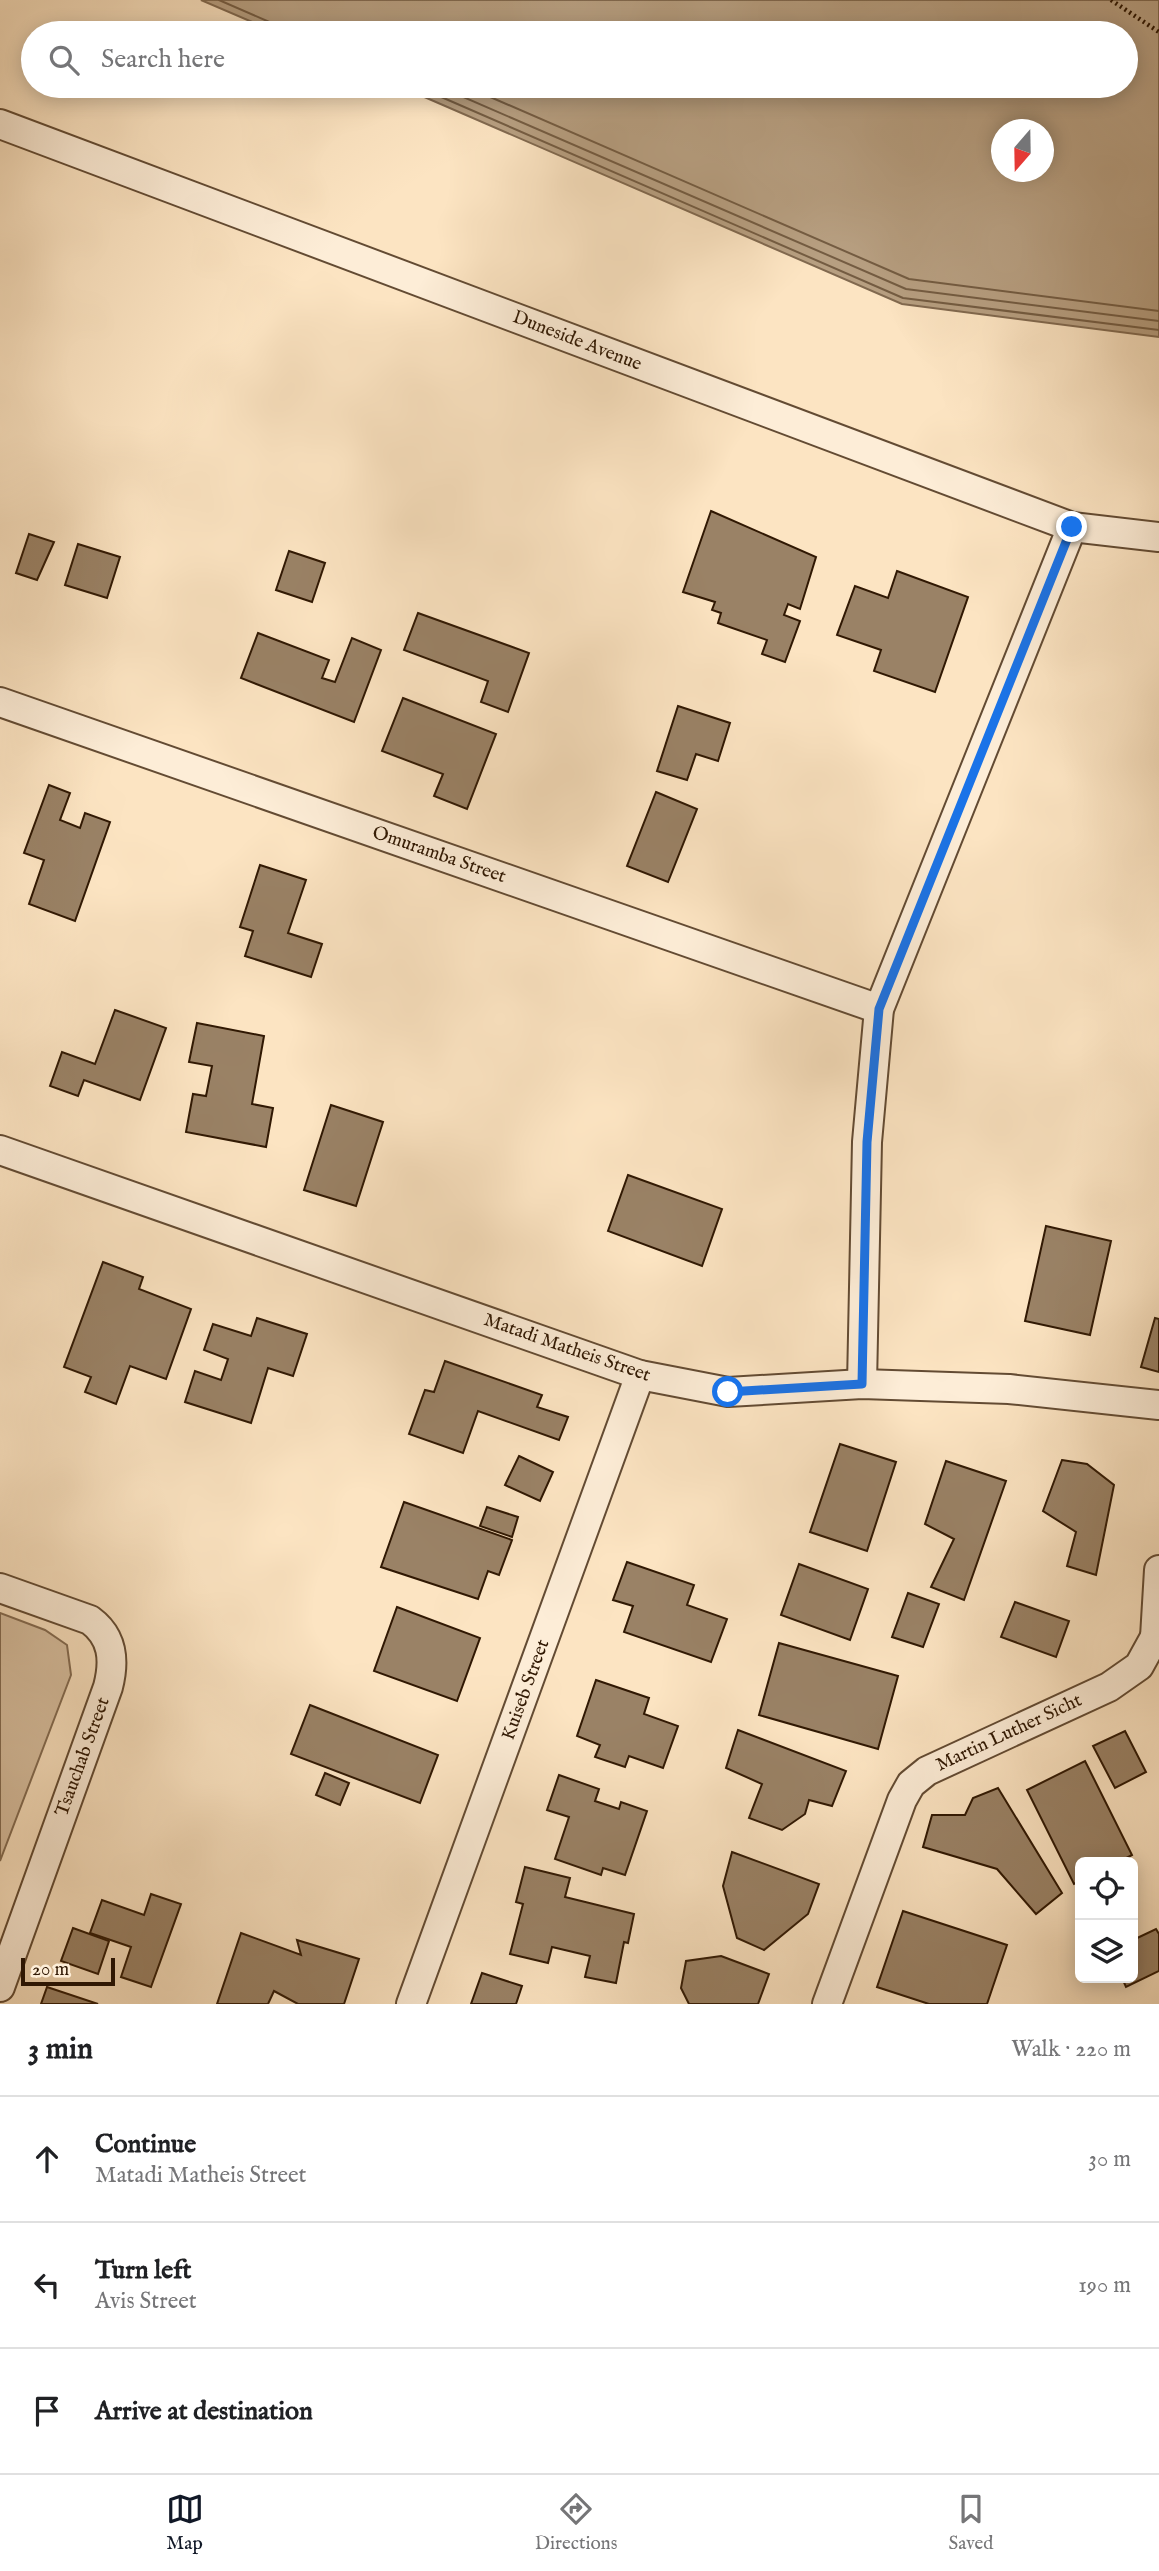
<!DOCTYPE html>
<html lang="en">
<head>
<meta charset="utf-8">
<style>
	:root { --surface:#fff; --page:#f2f2f2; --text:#202124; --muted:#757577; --line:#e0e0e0; --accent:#111827 }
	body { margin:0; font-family:"IM FELL English",serif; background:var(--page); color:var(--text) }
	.controls { position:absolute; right:21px; bottom:21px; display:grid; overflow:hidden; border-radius:10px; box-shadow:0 4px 18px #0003 }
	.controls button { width:63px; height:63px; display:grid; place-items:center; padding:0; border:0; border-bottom:2px solid var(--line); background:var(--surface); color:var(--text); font:35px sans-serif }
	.compass { position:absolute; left:991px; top:119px; width:63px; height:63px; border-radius:50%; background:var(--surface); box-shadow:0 4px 18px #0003; rotate:200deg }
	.scale { position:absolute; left:21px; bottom:18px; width:94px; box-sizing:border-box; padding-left:7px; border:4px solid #301803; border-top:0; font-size:19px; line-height:24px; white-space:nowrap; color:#301803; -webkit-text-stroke:5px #fdedd7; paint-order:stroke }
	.stop { position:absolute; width:21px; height:21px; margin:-16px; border:5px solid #1a73e8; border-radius:50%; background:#fff }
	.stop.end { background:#1a73e8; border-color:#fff; box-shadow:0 2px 7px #0008 }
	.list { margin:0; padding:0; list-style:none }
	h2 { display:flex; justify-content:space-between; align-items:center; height:91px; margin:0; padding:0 28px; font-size:30px }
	h2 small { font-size:23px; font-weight:400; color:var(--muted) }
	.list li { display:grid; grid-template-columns:46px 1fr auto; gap:21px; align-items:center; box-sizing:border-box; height:126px; padding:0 28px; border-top:2px solid var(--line) }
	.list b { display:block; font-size:26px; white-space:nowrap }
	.list p { margin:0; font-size:23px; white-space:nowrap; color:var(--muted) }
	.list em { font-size:23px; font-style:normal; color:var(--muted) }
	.icon { flex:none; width:38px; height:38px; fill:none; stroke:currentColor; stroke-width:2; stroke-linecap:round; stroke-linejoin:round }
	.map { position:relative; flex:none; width:1159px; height:2004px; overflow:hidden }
	.search { position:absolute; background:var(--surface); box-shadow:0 4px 18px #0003; left:21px; right:21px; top:21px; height:77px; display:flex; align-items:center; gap:18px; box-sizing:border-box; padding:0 24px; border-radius:38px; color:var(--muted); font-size:26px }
	.sheet { height:469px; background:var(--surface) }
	nav { display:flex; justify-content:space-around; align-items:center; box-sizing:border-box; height:98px; border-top:2px solid var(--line); background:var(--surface); font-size:19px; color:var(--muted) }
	nav a { display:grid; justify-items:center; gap:4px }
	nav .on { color:var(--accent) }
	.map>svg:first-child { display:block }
	.green { fill:#d9c1a2; stroke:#846c52; stroke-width:2 }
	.water { fill:#b79f81; stroke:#81694f; stroke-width:2; fill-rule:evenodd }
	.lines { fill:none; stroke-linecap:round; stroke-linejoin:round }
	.shore { stroke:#745c42; stroke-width:2 }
	.building { fill:#9a8266; stroke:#301803; stroke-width:2 }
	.minor-casing { stroke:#634b33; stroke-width:32 }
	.path { stroke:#301803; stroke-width:4.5; stroke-dasharray:2 3.5; stroke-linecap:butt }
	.minor { stroke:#fdedd7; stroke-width:28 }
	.route { stroke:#1a73e8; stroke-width:9 }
	.labels { text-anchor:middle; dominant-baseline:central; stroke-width:5; stroke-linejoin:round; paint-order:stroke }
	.street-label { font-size:19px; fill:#301803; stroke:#fdedd7 }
</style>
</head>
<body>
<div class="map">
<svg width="1159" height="2004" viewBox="0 0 1159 2004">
	<rect width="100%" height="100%" fill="#fce4c2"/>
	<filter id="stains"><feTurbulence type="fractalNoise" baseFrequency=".00286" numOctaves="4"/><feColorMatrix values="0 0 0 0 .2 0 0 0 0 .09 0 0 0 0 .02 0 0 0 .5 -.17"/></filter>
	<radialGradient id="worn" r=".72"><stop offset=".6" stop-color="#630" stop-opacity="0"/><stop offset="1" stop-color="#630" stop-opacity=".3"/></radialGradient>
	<path class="green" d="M0 1613 45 1630 67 1645 71 1675 0 1861Z"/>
	<path class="water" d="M201 0H1159V337L902 304 399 86H1126V33H278ZM1002 130H1044V172H1002Z"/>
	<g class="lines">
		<g class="shore">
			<path d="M219 0 274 24 278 33"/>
			<path d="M416 86 903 298 1159 330"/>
			<path d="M438 86 906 289 1159 321"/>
			<path d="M465 86 909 279 1159 311"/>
		</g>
	</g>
	<g class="building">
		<path d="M711 511 816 557 800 609 788 604 784 615 800 621 785 662 762 654 767 640 718 623 721 613 712 610 715 602 683 592Z"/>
		<path d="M29 534 54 542 37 580 16 573Z"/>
		<path d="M78 544 120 557 107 598 65 585Z"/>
		<path d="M289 551 325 563 312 602 276 590Z"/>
		<path d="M897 571 968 597 935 692 874 671 881 650 837 635 855 586 888 598Z"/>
		<path d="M418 613 529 653 508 712 481 702 488 681 404 650Z"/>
		<path d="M258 633 329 660 322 678 335 682 352 638 381 650 354 722 241 678Z"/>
		<path d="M403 698 496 734 467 809 434 796 443 774 382 751Z"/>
		<path d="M678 706 730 723 718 761 696 754 687 780 657 771Z"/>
		<path d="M49 785 70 793 60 820 80 828 85 813 110 822 75 921 29 904 44 860 24 853Z"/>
		<path d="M656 792 697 809 668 882 627 866Z"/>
		<path d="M260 865 306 880 288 933 322 944 311 977 245 956 253 931 240 927Z"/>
		<path d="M115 1010 166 1028 140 1100 84 1080 78 1096 50 1086 62 1052 95 1064Z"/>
		<path d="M197 1023 264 1036 252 1104 273 1108 266 1147 186 1132 193 1094 206 1096 212 1066 189 1062Z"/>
		<path d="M331 1105 383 1122 356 1206 304 1190Z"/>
		<path d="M628 1175 722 1209 702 1266 608 1231Z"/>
		<path d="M1046 1226 1111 1241 1090 1335 1025 1321Z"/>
		<path d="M103 1262 143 1277 139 1289 191 1309 166 1379 130 1366 116 1404 85 1392 91 1377 64 1367Z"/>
		<path d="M257 1318 307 1334 293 1376 268 1368 251 1423 185 1402 195 1371 221 1380 228 1359 204 1350 213 1324 251 1336Z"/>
		<path d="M1155 1318 1159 1319V1372L1141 1367Z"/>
		<path d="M445 1361 542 1395 537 1407 568 1417 559 1440 478 1411 463 1453 409 1434 425 1390 434 1392Z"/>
		<path d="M840 1444 896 1462 867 1551 810 1532Z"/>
		<path d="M519 1456 553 1472 540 1501 505 1485Z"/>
		<path d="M1062 1460 1087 1464 1114 1485 1096 1575 1067 1566 1076 1532 1043 1511Z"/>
		<path d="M946 1461 1006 1481 964 1600 931 1587 954 1539 925 1524Z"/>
		<path d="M404 1502 512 1540 499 1575 488 1571 478 1599 381 1567Z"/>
		<path d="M487 1507 518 1517 512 1537 480 1526Z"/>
		<path d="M627 1562 694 1585 687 1605 727 1619 711 1662 624 1632 633 1606 613 1600Z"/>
		<path d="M799 1564 868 1589 850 1640 781 1615Z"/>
		<path d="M908 1593 939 1604 923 1647 892 1637Z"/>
		<path d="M1015 1602 1069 1621 1056 1657 1001 1637Z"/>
		<path d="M397 1607 480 1638 457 1701 374 1671Z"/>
		<path d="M779 1643 898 1676 878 1749 759 1715Z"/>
		<path d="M596 1680 649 1698 644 1714 678 1726 663 1768 629 1756 625 1767 595 1757 600 1745 577 1736Z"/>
		<path d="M310 1705 438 1755 420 1803 291 1754Z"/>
		<path d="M738 1730 846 1771 832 1806 809 1800 805 1814 782 1830 749 1818 762 1784 726 1768Z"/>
		<path d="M1125 1731 1146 1772 1115 1788 1093 1746Z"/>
		<path d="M1085 1761 1132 1855 1119 1862H1080V1881L1074 1884 1027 1790Z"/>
		<path d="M325 1773 349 1783 340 1805 316 1795Z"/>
		<path d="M559 1775 599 1789 595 1801 619 1809 621 1802 647 1811 625 1875 603 1868 601 1875 555 1859 569 1817 547 1810Z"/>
		<path d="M998 1788 1062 1893 1036 1914 997 1869 923 1847 932 1815H965L973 1798Z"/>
		<path d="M732 1852 819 1884 808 1914 764 1950 737 1938 723 1886Z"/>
		<path d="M525 1867 570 1878 565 1897 634 1914 628 1943 624 1942 616 1983 585 1977 590 1956 552 1947 548 1963 510 1954 523 1904 516 1902Z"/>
		<path d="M151 1894 181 1904 151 1987 121 1977 131 1947 90 1933 102 1900 144 1915Z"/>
		<path d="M903 1911 1007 1945 987 2004H929L877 1987Z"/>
		<path d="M73 1928 109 1941 98 1974 61 1961Z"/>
		<path d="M1156 1929 1159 1934V1971L1126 1987 1122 1978H1133V1940Z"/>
		<path d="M241 1933 301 1955 297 1940 359 1959 344 2004H298L274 1991 268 2004H217Z"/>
		<path d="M721 1956 769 1974 758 2004H689L681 1988 686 1961Z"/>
		<path d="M482 1973 522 1986 516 2004H471Z"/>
		<path d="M47 1987 98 2004H41Z"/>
	</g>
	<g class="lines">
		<g class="minor-casing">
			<g id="minor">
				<path d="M0 124 1072 527 1159 537"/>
				<path d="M0 702 879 1009"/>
				<path d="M0 1150 640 1375 728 1392 862 1384 1009 1389 1159 1405"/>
				<path d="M862 1384 867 1142 879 1009 1072 527"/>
				<path d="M1159 1570 1155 1637 1159 1645"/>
				<path d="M0 1588 90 1620C113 1637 115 1660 108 1687L0 1987"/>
				<path d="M411 2004 640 1375"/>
				<path d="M827 2004 902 1800 911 1784 927 1771 1109 1687 1139 1666 1155 1637"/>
			</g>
		</g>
		<path class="path" d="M1111 0 1159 32"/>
		<use href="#minor" class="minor"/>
	</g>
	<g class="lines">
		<path class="route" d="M728 1392 862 1384 867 1142 879 1009 1072 527"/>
	</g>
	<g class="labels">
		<g class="street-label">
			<text transform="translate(577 341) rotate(21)">Duneside Avenue</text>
			<text transform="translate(439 855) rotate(19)">Omuramba Street</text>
			<text transform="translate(567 1348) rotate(19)">Matadi Matheis Street</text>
			<text transform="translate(526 1690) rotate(-70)">Kuiseb Street</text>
			<text transform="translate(1009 1733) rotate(-25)">Martin Luther Sicht</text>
			<text transform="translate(83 1757) rotate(-70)">Tsauchab Street</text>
		</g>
	</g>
	<rect width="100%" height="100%" filter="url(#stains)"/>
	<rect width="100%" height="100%" fill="url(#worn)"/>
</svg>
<div class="controls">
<button><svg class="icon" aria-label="locate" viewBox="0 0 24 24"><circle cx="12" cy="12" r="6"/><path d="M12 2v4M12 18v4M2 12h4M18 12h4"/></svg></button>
<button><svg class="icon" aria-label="layers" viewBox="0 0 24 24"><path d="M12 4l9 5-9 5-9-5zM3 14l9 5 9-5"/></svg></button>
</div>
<svg class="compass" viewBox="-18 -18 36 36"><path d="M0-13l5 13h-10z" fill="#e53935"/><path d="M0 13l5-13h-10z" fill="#757577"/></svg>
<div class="scale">20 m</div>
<div class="stop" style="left:728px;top:1392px"></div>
<div class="stop end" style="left:1072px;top:527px"></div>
<div class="search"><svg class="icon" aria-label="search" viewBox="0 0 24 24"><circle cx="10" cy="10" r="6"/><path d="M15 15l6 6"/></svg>Search here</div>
</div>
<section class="sheet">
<h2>3 min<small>Walk · 220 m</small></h2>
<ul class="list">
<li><svg class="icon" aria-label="ahead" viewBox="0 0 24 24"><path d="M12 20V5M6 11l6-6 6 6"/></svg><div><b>Continue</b><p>Matadi Matheis Street</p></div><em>30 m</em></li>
<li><svg class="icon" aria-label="left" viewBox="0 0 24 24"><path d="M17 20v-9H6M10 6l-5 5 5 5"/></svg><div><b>Turn left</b><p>Avis Street</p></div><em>190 m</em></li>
<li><svg class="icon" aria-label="arrive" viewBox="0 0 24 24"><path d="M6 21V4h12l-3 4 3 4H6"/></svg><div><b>Arrive at destination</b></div></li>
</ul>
</section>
<nav>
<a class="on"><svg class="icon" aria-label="map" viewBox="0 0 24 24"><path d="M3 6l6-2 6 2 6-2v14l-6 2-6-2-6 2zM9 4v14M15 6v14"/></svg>Map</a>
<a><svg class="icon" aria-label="directions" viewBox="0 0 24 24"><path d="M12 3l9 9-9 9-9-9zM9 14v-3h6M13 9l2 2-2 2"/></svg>Directions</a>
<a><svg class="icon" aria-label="saved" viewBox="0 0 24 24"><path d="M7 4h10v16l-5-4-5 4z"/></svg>Saved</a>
</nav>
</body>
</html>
